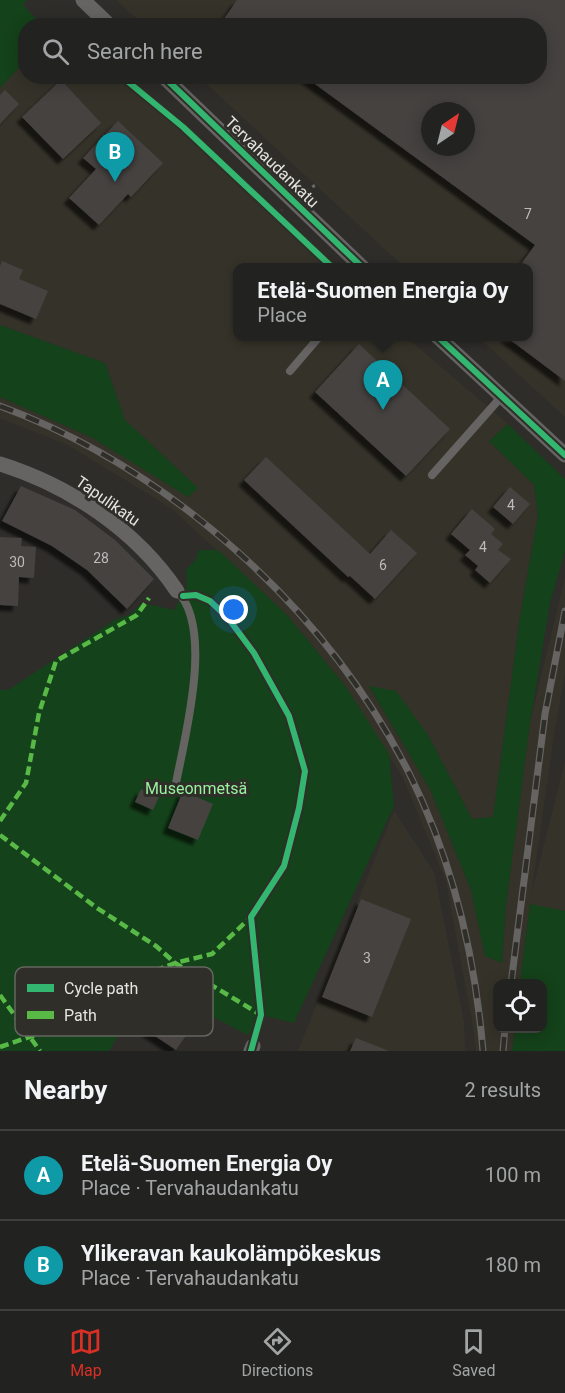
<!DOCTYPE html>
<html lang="en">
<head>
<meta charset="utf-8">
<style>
	:root { --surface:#222220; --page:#2a2a29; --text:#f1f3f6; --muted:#a2a4a5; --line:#3f3f3e; --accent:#d93025 }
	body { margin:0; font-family:Roboto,sans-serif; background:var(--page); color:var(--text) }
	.controls { position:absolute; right:18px; bottom:18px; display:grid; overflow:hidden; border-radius:12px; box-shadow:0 3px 15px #0003 }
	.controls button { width:54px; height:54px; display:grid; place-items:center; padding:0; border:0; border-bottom:2px solid var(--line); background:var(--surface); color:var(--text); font:30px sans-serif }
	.compass { position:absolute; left:421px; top:102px; width:54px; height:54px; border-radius:50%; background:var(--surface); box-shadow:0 3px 15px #0003; rotate:35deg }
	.you { position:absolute; left:234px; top:610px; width:21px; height:21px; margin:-15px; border:4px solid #fff; border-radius:50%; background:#1a73e8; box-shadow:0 0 0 9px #1a73e833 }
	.badge { display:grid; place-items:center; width:39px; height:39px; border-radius:50%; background:var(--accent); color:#fff; font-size:20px; font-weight:700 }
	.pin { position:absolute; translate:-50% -50px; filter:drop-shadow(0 2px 3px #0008) }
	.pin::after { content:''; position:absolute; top:32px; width:21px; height:18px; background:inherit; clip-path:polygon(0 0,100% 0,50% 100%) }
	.popup { position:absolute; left:233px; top:263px; width:300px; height:78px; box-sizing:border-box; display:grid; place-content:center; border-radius:12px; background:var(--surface); filter:drop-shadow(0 2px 4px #0005); font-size:20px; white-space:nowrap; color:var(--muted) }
	.popup b { font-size:22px; color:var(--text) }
	.popup::after { content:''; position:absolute; left:50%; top:100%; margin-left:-12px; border:12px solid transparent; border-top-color:var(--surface) }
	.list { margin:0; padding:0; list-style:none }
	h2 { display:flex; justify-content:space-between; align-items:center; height:78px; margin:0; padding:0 24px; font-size:26px }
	h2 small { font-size:20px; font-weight:400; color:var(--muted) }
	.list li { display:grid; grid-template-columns:39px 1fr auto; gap:18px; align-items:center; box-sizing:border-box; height:90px; padding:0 24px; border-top:2px solid var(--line) }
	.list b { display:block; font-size:22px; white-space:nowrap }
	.list p { margin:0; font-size:20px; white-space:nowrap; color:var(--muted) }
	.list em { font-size:20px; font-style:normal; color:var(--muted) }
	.icon { flex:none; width:33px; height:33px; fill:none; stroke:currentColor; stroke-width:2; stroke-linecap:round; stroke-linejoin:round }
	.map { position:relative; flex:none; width:565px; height:1051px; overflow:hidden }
	.search { position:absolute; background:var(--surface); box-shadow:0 3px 15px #0003; left:18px; right:18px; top:18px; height:66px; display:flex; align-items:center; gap:15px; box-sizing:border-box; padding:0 21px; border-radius:24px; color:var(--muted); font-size:22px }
	.sheet { height:258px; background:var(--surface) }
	nav { display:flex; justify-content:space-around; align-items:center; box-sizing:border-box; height:84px; border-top:2px solid var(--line); background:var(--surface); font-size:16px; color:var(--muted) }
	nav a { display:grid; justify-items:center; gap:3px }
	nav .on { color:var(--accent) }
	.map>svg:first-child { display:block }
	.built { fill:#353329; fill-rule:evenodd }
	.green { fill:#14421a }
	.building { fill:#444240; fill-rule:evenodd; filter:url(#shadow) }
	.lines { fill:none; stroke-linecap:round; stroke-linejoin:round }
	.path { stroke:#6a6968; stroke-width:3; stroke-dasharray:3 4.5; stroke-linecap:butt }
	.lane { stroke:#656463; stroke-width:8 }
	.street { stroke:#656463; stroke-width:15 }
	.rail-casing { stroke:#656463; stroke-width:7 }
	.rail { stroke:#2f2e29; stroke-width:4.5; stroke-dasharray:14; stroke-linecap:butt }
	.quiet { stroke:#58b947; stroke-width:4.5; stroke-dasharray:9 4.5; stroke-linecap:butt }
	.cycleway-casing { stroke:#2f2e29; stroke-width:10 }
	.cycleway { stroke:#33b770; stroke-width:6 }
	.labels { text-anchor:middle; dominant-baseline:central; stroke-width:6; stroke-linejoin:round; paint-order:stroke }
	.number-label { font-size:14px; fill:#bdbcb9 }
	.street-label { font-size:16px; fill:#e5e4e1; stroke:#2f2e29 }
	.park-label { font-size:16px; fill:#98f39e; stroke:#2f2e29 }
	.key { fill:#2f2e29; stroke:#666560; stroke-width:1.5 }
	.key-label { font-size:16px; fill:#e5e4e1 }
</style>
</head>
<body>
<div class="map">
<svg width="565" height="1051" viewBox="0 0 565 1051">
	<defs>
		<filter id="shadow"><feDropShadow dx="-5.5" dy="5.5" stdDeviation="1.5" flood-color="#0009"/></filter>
	</defs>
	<rect width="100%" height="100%" fill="#2e2d2a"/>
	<g class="built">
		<path d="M116 0H565V417L478 337 528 336V268L404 267 199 77 540 76V26L144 25ZM430 111H466V147H430Z"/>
		<path d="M25 61 26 76 116 77 178 128 327 267 238 268V336L406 337 508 424 489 441 534 485 538 515 520 617 493 817 472 819 428 735 369 687 430 789 471 890 485 956 502 963 506 905 530 723 565 577V673L554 734 531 896 565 762V911L530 905 520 983 498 984V1028L515 1029 512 1051H476L472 1021 446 881 403 778 346 687 287 615 171 508 68 445 0 418V397L91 437 198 488 125 420 105 363 0 325V88Z"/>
		<path d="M394 811 434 872 464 1022 465 1051H298Z"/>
	</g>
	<g class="green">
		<path d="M0 0H27L23 5 42 25 26 26 25 61 0 88Z"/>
		<path d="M0 325 105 363 125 420 198 488 188 497 91 437 0 397Z"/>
		<path d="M508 424 565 479V551L550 603 530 723 506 905 502 963 485 956 471 890 430 789 369 686 396 691 428 735 472 819 493 817 520 617 538 515 534 485 489 441Z"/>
		<path d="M199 550H218L287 615 346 687 389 754 394 806 294 1023 261 1015 248 1035 149 984 109 1051H0V690H8L116 619 129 615 142 603 174 610 187 587 186 570 196 559Z"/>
		<path d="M530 904 565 911V1051H512L515 1029 542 1028V984L520 983Z"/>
	</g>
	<g class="building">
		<path d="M237 0H565V381L505 336H528V268H518L535 245 304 76H540V26H233L224 19ZM430 111H466V147H430Z"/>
		<path d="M61 80 101 123 63 159 22 117Z"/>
		<path d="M5 90 19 104 0 124V95Z"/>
		<path d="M118 121 163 163 131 197 128 194 99 225 69 198 96 169 83 158Z"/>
		<path d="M2 261 23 270 19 279 48 291 36 319 0 304V266Z"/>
		<path d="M359 344 450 429 406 476 315 392Z"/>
		<path d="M266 457 370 554 391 530 417 553 375 599 350 576 348 577 244 480Z"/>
		<path d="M21 486 75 510 115 540 154 579 127 609 87 570 52 546 2 521Z"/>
		<path d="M510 487 530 504 513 524 493 507Z"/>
		<path d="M472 509 495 529 491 534 503 544 498 550 511 559 490 583 475 570 478 566 465 555 470 550 451 534Z"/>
		<path d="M0 537 22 538 21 546 36 547 34 578 19 577 18 606 0 605Z"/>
		<path d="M141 789 159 797 153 810 135 802Z"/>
		<path d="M183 791 213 804 198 840 168 828Z"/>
		<path d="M361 899 411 919 372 1017 322 997Z"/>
		<path d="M161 1009 190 1030 176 1050 146 1030Z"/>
		<path d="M356 1038 389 1051H350Z"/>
	</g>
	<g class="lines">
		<g class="path">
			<path d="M306 191 317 184"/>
			<path d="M277 216 282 210"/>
		</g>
		<g class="lane">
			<path d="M290 371 320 336"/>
			<path d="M432 475 502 396"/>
			<path d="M176 783C185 736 214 628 177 591"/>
		</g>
		<g class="street">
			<path d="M83 0 110 26"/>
			<path d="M163 76 363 268"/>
			<path d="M437 336 565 455"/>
			<path d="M0 464C70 486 136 530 177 591"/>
			<path d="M251 1051 253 1046"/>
		</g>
		<g class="rail-casing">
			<g id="rail">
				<path d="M0 406C172 470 326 609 409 773 452 859 475 955 483 1051"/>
				<path d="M511 984 545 714 565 611"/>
				<path d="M503 1051 505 1028"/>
			</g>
		</g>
		<use href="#rail" class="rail"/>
		<g class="quiet">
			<path d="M0 821 26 783 39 713 56 661 137 615 149 598"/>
			<path d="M0 835 97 908 156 946 175 963 261 1015"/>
			<path d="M0 995 40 1051"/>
			<path d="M0 1047 76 1021 117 985 175 963 212 954 251 917"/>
		</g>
		<g class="cycleway-casing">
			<g id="cycleway">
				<path d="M121 76 183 127 333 268"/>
				<path d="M163 76 363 268"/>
				<path d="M437 336 565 455"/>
				<path d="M183 596 196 595 210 601 228 618 254 653 289 716 305 771 299 808 284 866 251 917 261 1015 251 1051"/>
			</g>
		</g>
		<use href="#cycleway" class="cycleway"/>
	</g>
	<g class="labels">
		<g class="number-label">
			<text x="528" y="214">7</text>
			<text x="511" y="505">4</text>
			<text x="483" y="547">4</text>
			<text x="101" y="558">28</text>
			<text x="17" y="562">30</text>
			<text x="383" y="565">6</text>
			<text x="367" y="958">3</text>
		</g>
		<g class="street-label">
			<text transform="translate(272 162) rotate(44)">Tervahaudankatu</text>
			<text transform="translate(108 501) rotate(35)">Tapulikatu</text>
		</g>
		<g class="park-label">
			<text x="196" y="788">Museonmetsä</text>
		</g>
	</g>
	<rect x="15" y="967" width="198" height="69" rx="9" class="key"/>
	<rect x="27" y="984" width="27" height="8" fill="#33b770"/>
	<rect x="27" y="1011" width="27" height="8" fill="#58b947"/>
	<g class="key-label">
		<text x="64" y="994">Cycle path</text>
		<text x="64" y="1021">Path</text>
	</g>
</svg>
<div class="controls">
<button><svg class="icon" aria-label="locate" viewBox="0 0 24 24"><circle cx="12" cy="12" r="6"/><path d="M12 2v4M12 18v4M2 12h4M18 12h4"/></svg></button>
</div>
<svg class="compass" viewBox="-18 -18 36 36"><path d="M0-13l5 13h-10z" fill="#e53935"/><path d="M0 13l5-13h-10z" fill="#a2a4a5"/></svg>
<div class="you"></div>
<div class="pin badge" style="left:383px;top:410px;background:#0f9aa8">A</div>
<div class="popup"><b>Etelä-Suomen Energia Oy</b>Place</div>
<div class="pin badge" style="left:115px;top:182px;background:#0f9aa8">B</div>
<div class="search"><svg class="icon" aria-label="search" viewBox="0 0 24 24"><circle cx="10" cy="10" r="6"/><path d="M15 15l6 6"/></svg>Search here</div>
</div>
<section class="sheet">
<h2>Nearby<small>2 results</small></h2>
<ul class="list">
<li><span class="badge" style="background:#0f9aa8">A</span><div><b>Etelä-Suomen Energia Oy</b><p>Place · Tervahaudankatu</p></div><em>100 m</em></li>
<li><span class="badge" style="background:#0f9aa8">B</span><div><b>Ylikeravan kaukolämpökeskus</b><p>Place · Tervahaudankatu</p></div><em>180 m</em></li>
</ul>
</section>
<nav>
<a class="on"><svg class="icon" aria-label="map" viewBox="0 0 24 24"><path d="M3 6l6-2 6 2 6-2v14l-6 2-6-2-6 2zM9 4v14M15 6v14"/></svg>Map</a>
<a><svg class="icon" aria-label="directions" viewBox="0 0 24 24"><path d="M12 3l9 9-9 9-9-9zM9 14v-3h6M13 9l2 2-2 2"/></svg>Directions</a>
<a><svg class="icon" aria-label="saved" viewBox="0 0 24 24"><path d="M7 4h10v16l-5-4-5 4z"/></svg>Saved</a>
</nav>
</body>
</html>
